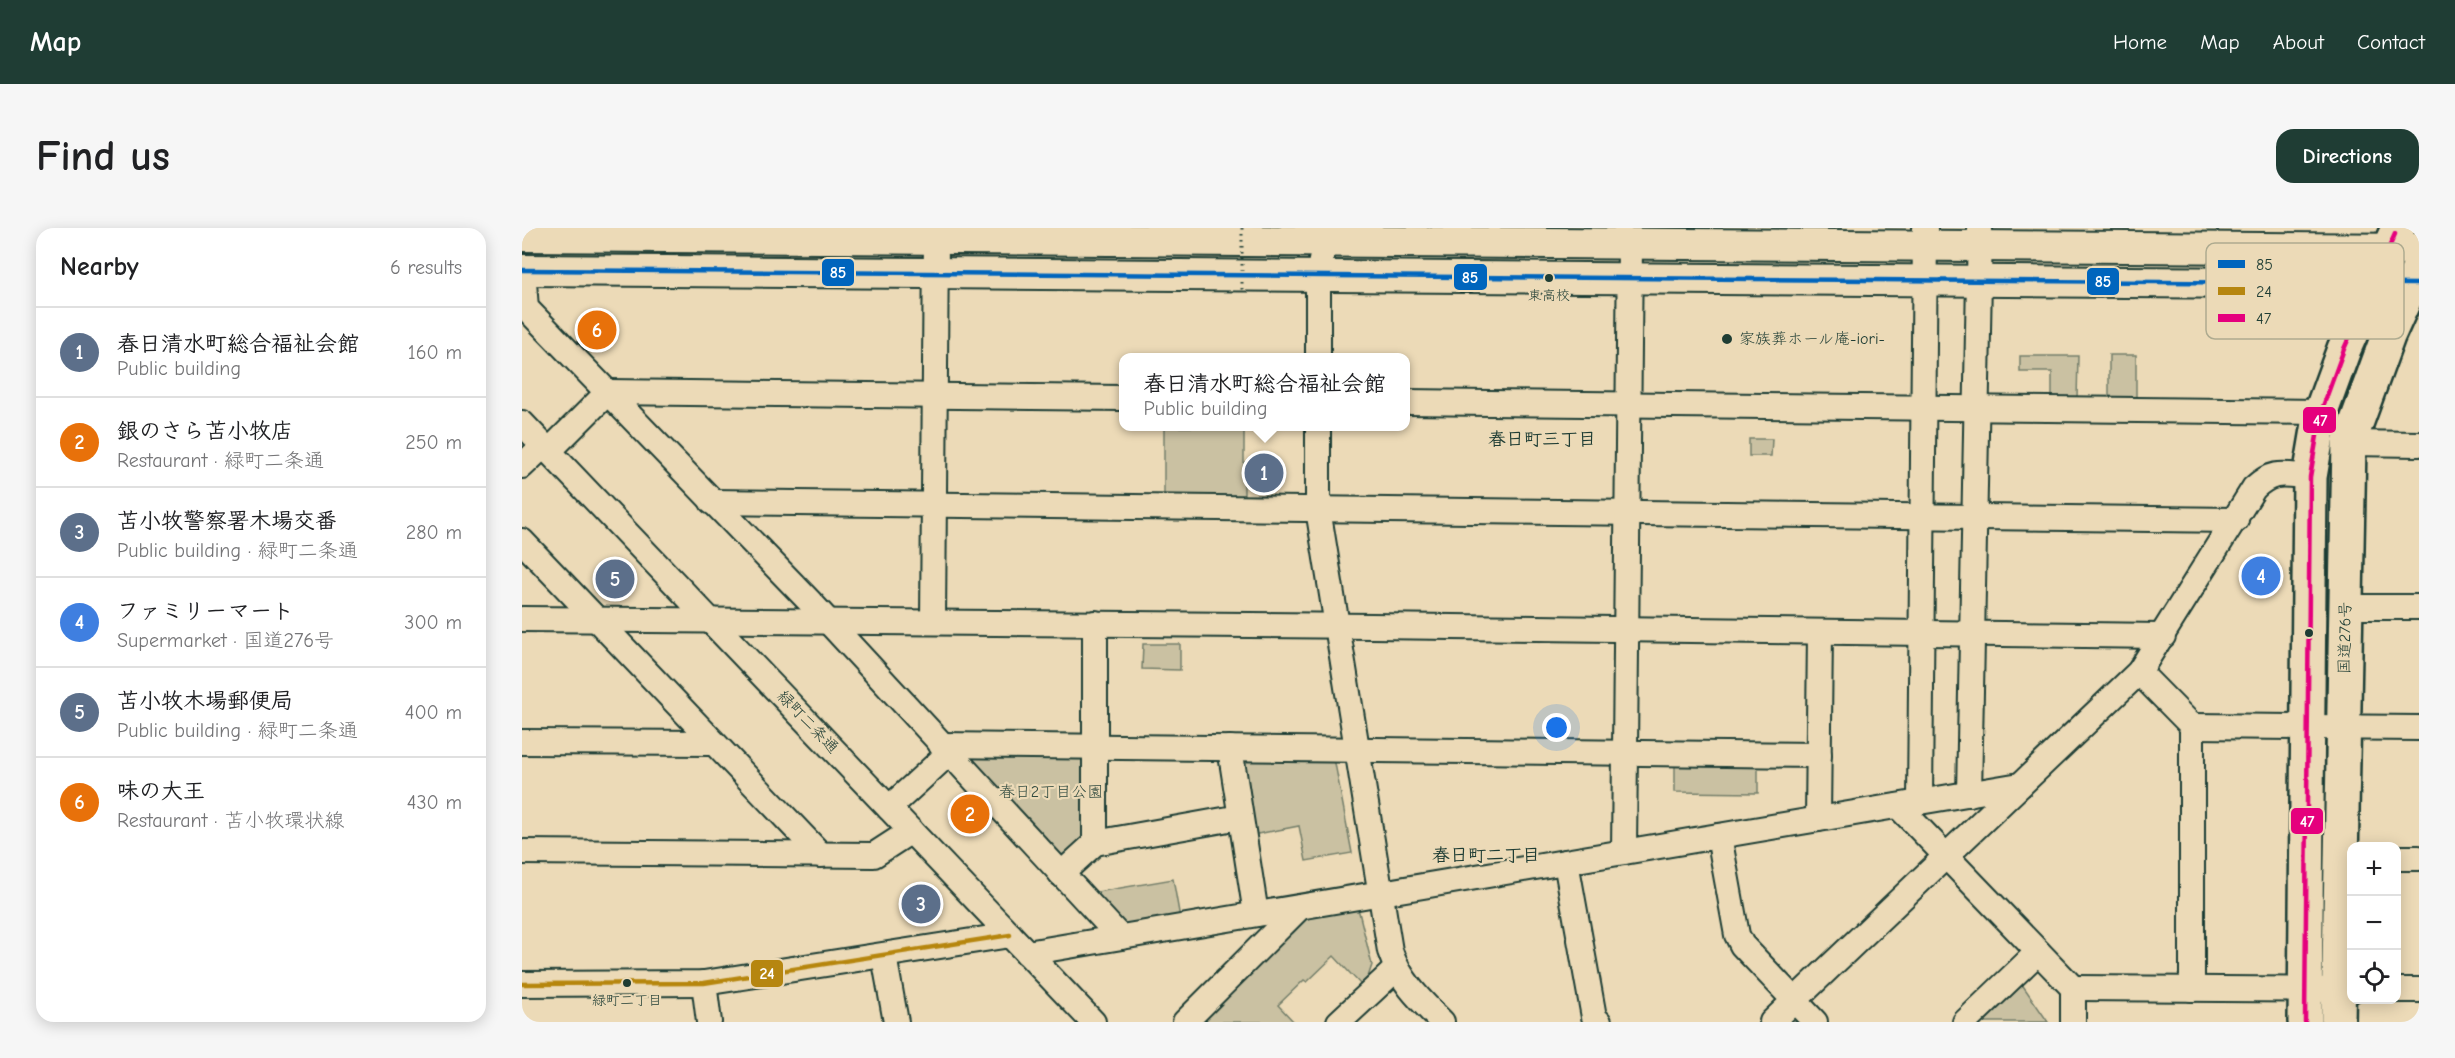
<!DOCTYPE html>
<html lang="en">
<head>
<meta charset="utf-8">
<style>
	:root { --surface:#fff; --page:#f6f6f6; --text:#202124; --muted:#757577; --line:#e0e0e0; --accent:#1f3d34 }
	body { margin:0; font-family:"Comic Neue","Klee One",sans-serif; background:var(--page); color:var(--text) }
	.controls { position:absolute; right:18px; bottom:18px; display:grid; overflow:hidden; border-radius:12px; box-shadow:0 3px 15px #0003 }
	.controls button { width:54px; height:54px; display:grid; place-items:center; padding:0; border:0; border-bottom:2px solid var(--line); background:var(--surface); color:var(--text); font:30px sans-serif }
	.you { position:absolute; left:1035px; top:500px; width:21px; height:21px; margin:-15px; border:4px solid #fff; border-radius:50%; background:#1a73e8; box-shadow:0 0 0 9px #1a73e833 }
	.badge { display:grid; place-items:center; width:39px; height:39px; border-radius:50%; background:var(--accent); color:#fff; font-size:20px; font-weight:700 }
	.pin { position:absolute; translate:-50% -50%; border:3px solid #fff; box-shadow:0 2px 6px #0006 }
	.popup { position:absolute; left:597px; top:125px; width:291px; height:78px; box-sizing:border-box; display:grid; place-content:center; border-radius:12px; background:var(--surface); filter:drop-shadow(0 2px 4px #0005); font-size:20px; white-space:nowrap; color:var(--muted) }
	.popup b { font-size:22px; color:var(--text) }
	.popup::after { content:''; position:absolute; left:50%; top:100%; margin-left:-12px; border:12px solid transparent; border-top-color:var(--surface) }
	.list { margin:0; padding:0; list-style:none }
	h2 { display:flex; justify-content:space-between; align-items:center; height:78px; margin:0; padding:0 24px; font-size:26px }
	h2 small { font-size:20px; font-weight:400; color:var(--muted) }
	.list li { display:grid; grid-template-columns:39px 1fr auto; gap:18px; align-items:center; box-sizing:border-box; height:90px; padding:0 24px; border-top:2px solid var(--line) }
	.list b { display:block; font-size:22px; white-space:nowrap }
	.list p { margin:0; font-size:20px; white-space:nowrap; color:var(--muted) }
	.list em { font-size:20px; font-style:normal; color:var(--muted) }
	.icon { flex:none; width:33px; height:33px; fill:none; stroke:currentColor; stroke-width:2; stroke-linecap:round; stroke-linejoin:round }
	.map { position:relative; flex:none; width:1897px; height:794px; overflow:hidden; border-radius:18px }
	header { display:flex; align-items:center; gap:36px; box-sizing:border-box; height:84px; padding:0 30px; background:var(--accent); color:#fff }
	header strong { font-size:28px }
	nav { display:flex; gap:33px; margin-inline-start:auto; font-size:21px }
	.intro { display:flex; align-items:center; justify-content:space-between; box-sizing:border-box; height:144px; padding:0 36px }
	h1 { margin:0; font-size:42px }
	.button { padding:15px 27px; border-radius:18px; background:var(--accent); color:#fff; font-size:21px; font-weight:700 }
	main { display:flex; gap:36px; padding:0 36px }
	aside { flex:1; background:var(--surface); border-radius:18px; box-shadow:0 3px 15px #0003 }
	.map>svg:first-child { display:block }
	.green { fill:#cac1a2; stroke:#747f6b; stroke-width:1.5 }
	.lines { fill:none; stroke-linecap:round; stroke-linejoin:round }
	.minor-casing { stroke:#1f3d34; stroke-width:28 }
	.major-casing { stroke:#1f3d34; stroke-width:34 }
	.highway-casing { stroke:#1f3d34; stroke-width:38 }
	.minor { stroke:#ecdab7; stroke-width:24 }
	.major { stroke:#ecdab7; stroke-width:30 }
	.highway { stroke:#ecdab7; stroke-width:33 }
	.path-bridge { stroke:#1f3d34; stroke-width:3; stroke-dasharray:1.5 4.5; stroke-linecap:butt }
	.bus-1-casing { stroke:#ecdab7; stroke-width:9 }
	.bus-2-casing { stroke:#ecdab7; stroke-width:9 }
	.bus-3-casing { stroke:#ecdab7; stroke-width:9 }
	.bus-1 { stroke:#0065bd; stroke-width:4.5 }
	.bus-2 { stroke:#b68610; stroke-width:4.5 }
	.bus-3 { stroke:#e5007d; stroke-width:4.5 }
	.bus-dot { fill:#1f3d34; stroke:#ecdab7; stroke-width:2 }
	.labels { text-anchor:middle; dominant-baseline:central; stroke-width:4.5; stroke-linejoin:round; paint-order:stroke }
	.bus-label { font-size:14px; fill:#1f3d34; stroke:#ecdab7 }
	.poi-label { font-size:16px; fill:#1f3d34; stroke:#ecdab7; text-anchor:start }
	.street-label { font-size:16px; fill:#1f3d34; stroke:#ecdab7 }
	.park-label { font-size:16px; fill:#304a3f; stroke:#ecdab7 }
	.neighbourhood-label { font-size:18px; font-weight:bold; fill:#1f3d34; stroke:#ecdab7 }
	.key { fill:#ecdab7; stroke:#aeab90; stroke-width:1.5 }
	.key-label { font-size:16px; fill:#1f3d34 }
	.line-badge { stroke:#ecdab7; stroke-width:2 }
	.badge-label { font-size:16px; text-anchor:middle; font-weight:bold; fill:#fff }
</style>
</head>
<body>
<header>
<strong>Map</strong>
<nav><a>Home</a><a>Map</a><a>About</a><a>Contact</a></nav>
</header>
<div class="intro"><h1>Find us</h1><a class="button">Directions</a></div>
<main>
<aside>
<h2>Nearby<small>6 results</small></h2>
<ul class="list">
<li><span class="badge" style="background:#5c6f8a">1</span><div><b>春日清水町総合福祉会館</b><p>Public building</p></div><em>160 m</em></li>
<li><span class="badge" style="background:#e8710a">2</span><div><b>銀のさら苫小牧店</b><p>Restaurant · 緑町二条通</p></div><em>250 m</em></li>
<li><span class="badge" style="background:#5c6f8a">3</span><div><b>苫小牧警察署木場交番</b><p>Public building · 緑町二条通</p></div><em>280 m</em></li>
<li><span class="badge" style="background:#3f7fe0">4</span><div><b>ファミリーマート</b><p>Supermarket · 国道276号</p></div><em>300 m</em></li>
<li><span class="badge" style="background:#5c6f8a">5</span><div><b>苫小牧木場郵便局</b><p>Public building · 緑町二条通</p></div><em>400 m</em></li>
<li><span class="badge" style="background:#e8710a">6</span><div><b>味の大王</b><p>Restaurant · 苫小牧環状線</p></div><em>430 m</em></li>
</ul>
</aside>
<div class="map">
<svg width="1897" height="794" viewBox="0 0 1897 794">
	<rect width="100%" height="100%" fill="#ecdab7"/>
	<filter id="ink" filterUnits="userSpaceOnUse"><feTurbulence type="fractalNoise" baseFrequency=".0167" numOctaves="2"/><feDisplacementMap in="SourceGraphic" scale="12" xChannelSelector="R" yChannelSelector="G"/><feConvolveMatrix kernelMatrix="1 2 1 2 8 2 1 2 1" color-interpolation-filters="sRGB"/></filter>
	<g filter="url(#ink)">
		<g class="green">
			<path d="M1587 127H1614V173L1587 172Z"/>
			<path d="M1498 128H1556L1555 171H1530V144H1498Z"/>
			<path d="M642 199H722V272L642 271Z"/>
			<path d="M1227 211H1250L1249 228H1227Z"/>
			<path d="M621 416H658V442L620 441Z"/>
			<path d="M447 524H569V612L543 638 443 532Z"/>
			<path d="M720 528 812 530 830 625 784 633 777 598 730 607Z"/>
			<path d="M1153 529 1236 530V565L1153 564Z"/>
			<path d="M651 651 658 690 604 699 569 665Z"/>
			<path d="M832 680 837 684 850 737 846 749 839 757 812 728 785 754 782 752 756 777 772 794H669L778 689Z"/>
			<path d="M1497 752 1526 794H1453Z"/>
		</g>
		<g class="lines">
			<g class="minor-casing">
				<g id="minor">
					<path d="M1 42 4 80 291 377 598 709"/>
					<path d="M796 130V48L803 12V0"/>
					<path d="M883 174 1799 184"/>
					<path d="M0 195 571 794"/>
					<path d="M796 198V281L868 723C878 753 898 772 920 794"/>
					<path d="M1827 215 1897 216"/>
					<path d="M27 223 86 164 601 170"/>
					<path d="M0 238 21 218"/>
					<path d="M190 274 1714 292"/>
					<path d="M0 313 299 627"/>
					<path d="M1824 379H1897"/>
					<path d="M0 391 850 398 1641 408"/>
					<path d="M411 394 414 10"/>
					<path d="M573 395V615L718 589"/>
					<path d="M1617 444 1670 498V761"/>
					<path d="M1670 498 1897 500"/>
					<path d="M0 514 191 515"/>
					<path d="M419 517 1297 527"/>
					<path d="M708 520 734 686"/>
					<path d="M1447 566 1458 0"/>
					<path d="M1398 574 1403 0"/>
					<path d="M1376 578 1551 760V794"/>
					<path d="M367 580 427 525"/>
					<path d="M1296 591 1298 404"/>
					<path d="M1197 608 1215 707 1220 717 1293 794"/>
					<path d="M0 624 352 627 389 603"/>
					<path d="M1102 624 1108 15"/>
					<path d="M1874 630H1897"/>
					<path d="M1044 634 1072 789 1077 794"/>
					<path d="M539 646 573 615"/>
					<path d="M505 725 1498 557"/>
					<path d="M362 728 374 794"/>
					<path d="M182 755 187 794"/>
					<path d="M0 756 182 755 488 707"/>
					<path d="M1551 760 1830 762"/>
					<path d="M1874 762H1897"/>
					<path d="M663 794 778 679"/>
					<path d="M817 794 874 741"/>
					<path d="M1250 794 1617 444 1732 260C1752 241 1763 247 1788 249"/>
					<path d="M1443 794 1516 724"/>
				</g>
			</g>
			<g class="major-casing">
				<g id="major">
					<path d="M0 8 1897 21"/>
					<path d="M0 42 1874 56"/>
				</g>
			</g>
			<g class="highway-casing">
				<g id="highway">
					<path d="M1783 794 1788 249 1799 184 1822 121 1876 0"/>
					<path d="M1816 794 1827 215 1866 108 1897 39"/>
				</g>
			</g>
			<use href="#minor" class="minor"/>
			<use href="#major" class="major"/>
			<use href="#highway" class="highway"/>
			<path class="path-bridge" d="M720 0V66"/>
			<g class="bus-1-casing">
				<path id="bus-1" d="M0 42 1897 56"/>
			</g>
			<g class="bus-2-casing">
				<path id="bus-2" d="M0 756 182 755 488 707"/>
			</g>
			<g class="bus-3-casing">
				<path id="bus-3" d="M1783 794 1788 249 1799 184 1822 121 1873 6"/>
			</g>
			<use href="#bus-1" class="bus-1"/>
			<use href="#bus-2" class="bus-2"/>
			<use href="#bus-3" class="bus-3"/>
		</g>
	</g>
	<g class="bus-dot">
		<circle cx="1027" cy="50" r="5"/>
		<circle cx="1205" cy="111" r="6"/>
		<circle cx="1787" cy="405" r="5"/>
		<circle cx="105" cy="755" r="5"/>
	</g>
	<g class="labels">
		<g class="bus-label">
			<text x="1027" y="67">東高校</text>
			<text x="105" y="772">緑町二丁目</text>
		</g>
		<g class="poi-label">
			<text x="1217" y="111">家族葬ホール庵-iori-</text>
		</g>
		<g class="street-label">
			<text transform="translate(1823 410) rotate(-89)">国道276号</text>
			<text transform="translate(286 494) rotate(46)">緑町二条通</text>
		</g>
		<g class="park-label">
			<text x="529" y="564">春日2丁目公園</text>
		</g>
		<g class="neighbourhood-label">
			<text x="1020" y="211">春日町三丁目</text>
			<text x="964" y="627">春日町二丁目</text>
		</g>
	</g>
	<rect x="1684" y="15" width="198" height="96" rx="9" class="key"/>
	<rect x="1696" y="32" width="27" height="8" fill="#0065bd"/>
	<rect x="1696" y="59" width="27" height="8" fill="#b68610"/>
	<rect x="1696" y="86" width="27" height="8" fill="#e5007d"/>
	<g class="key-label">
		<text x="1734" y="42">85</text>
		<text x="1734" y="69">24</text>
		<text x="1734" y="96">47</text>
	</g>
	<g class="line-badge">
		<rect x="299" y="30" width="34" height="29" rx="6" fill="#0065bd"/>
		<rect x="931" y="35" width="35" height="28" rx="6" fill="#0065bd"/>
		<rect x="1564" y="39" width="34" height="29" rx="6" fill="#0065bd"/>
		<rect x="1780" y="178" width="35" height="28" rx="6" fill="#e5007d"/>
		<rect x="1768" y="579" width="34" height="28" rx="6" fill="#e5007d"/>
		<rect x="228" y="731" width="34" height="29" rx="6" fill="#b68610"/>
	</g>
	<g class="badge-label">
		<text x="316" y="50">85</text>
		<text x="948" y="55">85</text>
		<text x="1581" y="59">85</text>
		<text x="1798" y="198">47</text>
		<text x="1785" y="599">47</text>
		<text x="245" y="751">24</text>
	</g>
</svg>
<div class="controls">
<button>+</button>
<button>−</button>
<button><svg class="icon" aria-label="locate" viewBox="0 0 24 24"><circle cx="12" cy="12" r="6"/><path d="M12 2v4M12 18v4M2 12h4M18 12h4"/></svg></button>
</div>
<div class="you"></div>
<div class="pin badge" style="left:742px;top:245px;background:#5c6f8a">1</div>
<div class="popup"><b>春日清水町総合福祉会館</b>Public building</div>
<div class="pin badge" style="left:448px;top:586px;background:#e8710a">2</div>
<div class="pin badge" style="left:399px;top:676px;background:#5c6f8a">3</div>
<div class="pin badge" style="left:1739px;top:348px;background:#3f7fe0">4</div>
<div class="pin badge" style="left:93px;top:351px;background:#5c6f8a">5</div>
<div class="pin badge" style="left:75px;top:102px;background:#e8710a">6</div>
</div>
</main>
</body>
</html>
